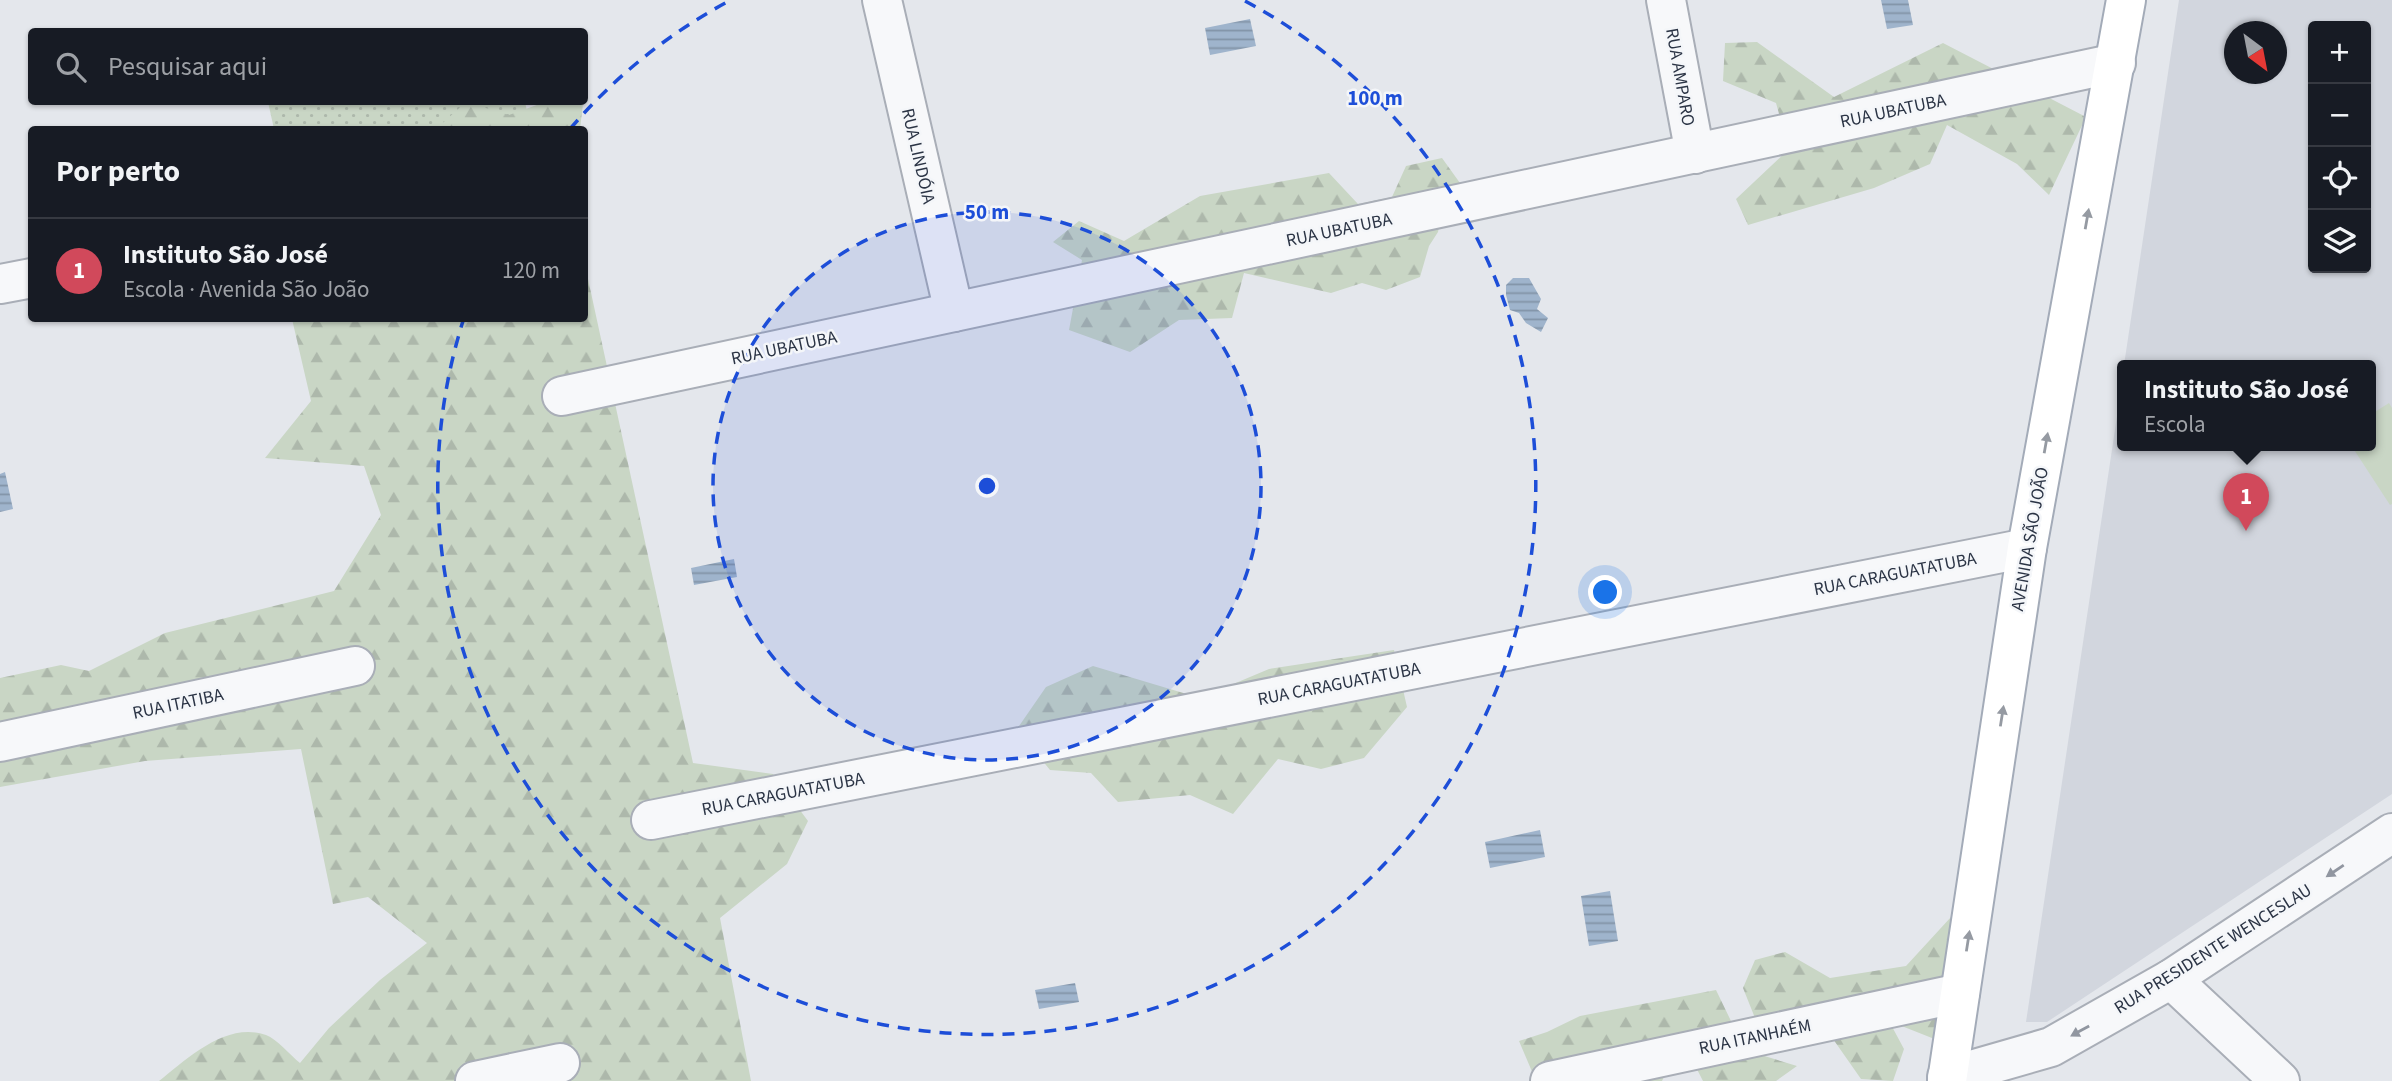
<!DOCTYPE html>
<html lang="pt">
<head>
<meta charset="utf-8">
<style>
	:root { --surface:#171b24; --page:#20242c; --text:#f1f3f6; --muted:#9ea1a6; --line:#363941; --accent:#d1495b }
	body { margin:0; font-family:"Source Sans 3",sans-serif; background:var(--page); color:var(--text) }
	.controls { position:absolute; right:21px; top:21px; display:grid; overflow:hidden; border-radius:7px; box-shadow:0 2px 5px #0004 }
	.controls button { width:63px; height:63px; display:grid; place-items:center; padding:0; border:0; border-bottom:2px solid var(--line); background:var(--surface); color:var(--text); font:35px sans-serif }
	.compass { position:absolute; left:2224px; top:21px; width:63px; height:63px; border-radius:50%; background:var(--surface); box-shadow:0 2px 5px #0004; rotate:148deg }
	.you { position:absolute; left:1606px; top:593px; width:24px; height:24px; margin:-18px; border:5px solid #fff; border-radius:50%; background:#1a73e8; box-shadow:0 0 0 10px #1a73e833 }
	.badge { display:grid; place-items:center; width:46px; height:46px; border-radius:50%; background:var(--accent); color:#fff; font-size:23px; font-weight:700 }
	.pin { position:absolute; translate:-50% -58px; filter:drop-shadow(0 2px 4px #0008) }
	.pin::after { content:''; position:absolute; top:37px; width:24px; height:21px; background:inherit; clip-path:polygon(0 0,100% 0,50% 100%) }
	.popup { position:absolute; left:2117px; top:360px; width:259px; height:91px; box-sizing:border-box; display:grid; place-content:center; border-radius:7px; background:var(--surface); filter:drop-shadow(0 2px 5px #0005); font-size:23px; white-space:nowrap; color:var(--muted) }
	.popup b { font-size:26px; color:var(--text) }
	.popup::after { content:''; position:absolute; left:50%; top:100%; margin-left:-14px; border:14px solid transparent; border-top-color:var(--surface) }
	.list { margin:0; padding:0; list-style:none }
	h2 { display:flex; justify-content:space-between; align-items:center; height:91px; margin:0; padding:0 28px; font-size:30px }
	h2 small { font-size:23px; font-weight:400; color:var(--muted) }
	.list li { display:grid; grid-template-columns:46px 1fr auto; gap:21px; align-items:center; box-sizing:border-box; height:105px; padding:0 28px; border-top:2px solid var(--line) }
	.list b { display:block; font-size:26px; white-space:nowrap }
	.list p { margin:0; font-size:23px; white-space:nowrap; color:var(--muted) }
	.list em { font-size:23px; font-style:normal; color:var(--muted) }
	.icon { flex:none; width:38px; height:38px; fill:none; stroke:currentColor; stroke-width:2; stroke-linecap:round; stroke-linejoin:round }
	.map { position:relative; flex:none; width:2392px; height:1081px; overflow:hidden }
	.search { position:absolute; background:var(--surface); box-shadow:0 2px 5px #0004; left:28px; top:28px; width:560px; height:77px; display:flex; align-items:center; gap:18px; box-sizing:border-box; padding:0 24px; border-radius:7px; color:var(--muted); font-size:26px }
	.panel { position:absolute; background:var(--surface); box-shadow:0 2px 5px #0004; left:28px; top:126px; width:560px; height:196px; border-radius:7px }
	.map>svg:first-child { display:block }
	.built { fill:#d2d6de; fill-rule:evenodd }
	.grass { fill:url(#grass-dots) }
	.forest { fill:url(#forest-firs) }
	.pitch { fill:#c9d6c5 }
	.water { fill:url(#water-rules) }
	.lines { fill:none; stroke-linecap:round; stroke-linejoin:round }
	.minor-casing { stroke:#a9aeb7; stroke-width:42 }
	.primary-casing { stroke:#a3abb8; stroke-width:42 }
	.minor { stroke:#f7f8fa; stroke-width:38 }
	.primary { stroke:#fff; stroke-width:38 }
	.oneway { fill:#959aa2 }
	.oneway2 { fill:#9196a0 }
	.ring { fill:none; stroke:#1d4ed8; stroke-width:3.5; stroke-dasharray:12 9 }
	.labels { text-anchor:middle; dominant-baseline:central; stroke-width:5; stroke-linejoin:round; paint-order:stroke }
	.street-label { font-size:18px; fill:#2b3445; stroke:#f4f6f9 }
	.centre { fill:#1d4ed8; stroke:#f4f6f9; stroke-width:3.5 }
	.ring-label { font-size:21px; text-anchor:middle; font-weight:bold; fill:#1d4ed8; stroke:#f4f6f9; stroke-width:5; stroke-linejoin:round; paint-order:stroke }
</style>
</head>
<body>
<div class="map">
<svg width="2392" height="1081" viewBox="0 0 2392 1081">
	<defs>
		<pattern id="grass-dots" width="8" height="8" patternUnits="userSpaceOnUse" patternTransform="scale(1.75)"><rect width="8" height="8" fill="#c9d6c5"/><path d="M2 2h.1M6 6h.1" fill="none" stroke="#adb8ab" stroke-width="1.8" stroke-linecap="round"/></pattern>
		<pattern id="forest-firs" width="22" height="20" patternUnits="userSpaceOnUse" patternTransform="scale(1.75)"><rect width="22" height="20" fill="#c9d6c5"/><path d="M5 1l3.5 6h-7zM16 11l3.5 6h-7z" fill="#adb8ab"/></pattern>
		<pattern id="water-rules" width="6" height="5" patternUnits="userSpaceOnUse" patternTransform="scale(1.75)"><rect width="6" height="5" fill="#9fb4cc"/><path d="M0 2.5h6" fill="none" stroke="#8293a7"/></pattern>
	</defs>
	<rect width="100%" height="100%" fill="#e4e7ec"/>
	<path class="built" d="M2179 0H2392V794L2047 1022H2026L2122 383V445H2370V365H2124ZM2313 26H2366V268H2313ZM2234 32H2276V74H2234Z"/>
	<path class="grass" d="M268 102H525L531 129H274Z"/>
	<g class="forest">
		<path d="M1757 42 1834 97 1943 43 2086 117 2049 195 2017 164 1947 125 1930 164 1874 188 1748 225 1736 199 1789 149 1776 103 1723 81 1725 43Z"/>
		<path d="M466 102 509 115 545 102 583 104 580 129H436Z"/>
		<path d="M1442 158 1460 183 1446 189 1438 232 1429 246 1420 277 1386 290 1362 283 1331 293 1244 273 1232 318 1179 320 1130 352 1069 330 1082 260 1053 242 1079 221 1124 241 1200 196 1329 173 1358 204 1392 197 1406 166Z"/>
		<path d="M585 265 693 763 773 774 808 821 787 864 720 918 751 1081H159C187 1059 226 1021 266 1035 277 1039 290 1055 300 1063L329 1028 380 980 427 943 368 897 333 904 301 749 145 761 0 787V678L61 665 89 671 165 633 334 591 381 515 364 466 265 458 311 401 292 319 584 318Z"/>
		<path d="M1394 650 1407 707 1364 758 1321 769 1278 759 1233 814 1190 795 1118 802 1091 773 1050 770 1017 729 1046 687 1093 666 1200 698 1269 669Z"/>
		<path d="M1951 917 1957 960 1937 1040 1889 1021 1904 1049 1893 1081 1861 1079 1833 1039 1757 1023 1743 988 1755 960 1785 952 1830 978 1906 966Z"/>
		<path d="M1716 990 1745 1050 1797 1066 1776 1081H1703L1682 1040 1662 1081H1536L1519 1041 1547 1032 1580 1016Z"/>
	</g>
	<path class="pitch" d="M2389 403 2392 408V504L2390 505 2351 445H2370V415Z"/>
	<g class="water">
		<path d="M1881 0H1908L1913 25 1887 29Z"/>
		<path d="M1250 19 1256 46 1210 55 1205 28Z"/>
		<path d="M1513 278H1529L1541 299 1537 309 1548 318 1541 332 1526 323 1519 313 1510 310 1506 295V285Z"/>
		<path d="M5 472 13 509 0 512V474Z"/>
		<path d="M734 559 737 577 694 585 691 568Z"/>
		<path d="M1540 830 1545 857 1490 868 1485 842Z"/>
		<path d="M1610 891 1618 941 1589 946 1581 896Z"/>
		<path d="M1075 983 1079 1002 1039 1009 1035 990Z"/>
	</g>
	<g class="lines">
		<g class="minor-casing">
			<g id="minor">
				<path d="M882 0 954 312"/>
				<path d="M1666 0 1695 154"/>
				<path d="M0 284 32 278"/>
				<path d="M562 396 2116 63"/>
				<path d="M0 742 355 666"/>
				<path d="M651 820 2027 548"/>
				<path d="M2171 979 2280 1081"/>
				<path d="M1947 1077 2051 1047 2171 979 2392 833"/>
				<path d="M475 1081 560 1063"/>
				<path d="M1550 1081 1960 993"/>
			</g>
		</g>
		<g class="primary-casing">
			<path id="primary" d="M1947 1081 2027 548 2126 0"/>
		</g>
		<use href="#minor" class="minor"/>
		<use href="#primary" class="primary"/>
	</g>
	<defs><path id="oneway-solid" d="M-6-.8H1V-3.2L6.5 0L1 3.2V.8H-6Z" transform="scale(1.75)"/></defs>
	<g class="oneway">
		<use href="#oneway-solid" transform="translate(2087 219) rotate(-80)"/>
		<use href="#oneway-solid" transform="translate(2046 443) rotate(-80)"/>
		<use href="#oneway-solid" transform="translate(2002 716) rotate(-81)"/>
		<use href="#oneway-solid" transform="translate(1968 941) rotate(-81)"/>
	</g>
	<g class="oneway2">
		<use href="#oneway-solid" transform="translate(2335 871) rotate(146)"/>
		<use href="#oneway-solid" transform="translate(2080 1031) rotate(151)"/>
	</g>
	<circle cx="987" cy="486" r="274" fill="#1d4ed8" fill-opacity=".12"/>
	<g class="ring">
		<circle cx="987" cy="486" r="274"/>
		<path d="M570 129A549 549 0 0 1 729 1M1245 1A549 549 0 1 1 463 321"/>
	</g>
	<g class="labels">
		<g class="street-label">
			<text transform="translate(1680 77) rotate(80)">RUA AMPARO</text>
			<text transform="translate(1893 111) rotate(-12)">RUA UBATUBA</text>
			<text transform="translate(918 156) rotate(77)">RUA LINDÓIA</text>
			<text transform="translate(1339 230) rotate(-12)">RUA UBATUBA</text>
			<text transform="translate(784 348) rotate(-12)">RUA UBATUBA</text>
			<text transform="translate(2030 539) rotate(-80)">AVENIDA SÃO JOÃO</text>
			<text transform="translate(1895 574) rotate(-11)">RUA CARAGUATATUBA</text>
			<text transform="translate(1339 684) rotate(-11)">RUA CARAGUATATUBA</text>
			<text transform="translate(178 704) rotate(-12)">RUA ITATIBA</text>
			<text transform="translate(783 794) rotate(-11)">RUA CARAGUATATUBA</text>
			<text transform="translate(2213 949) rotate(-32)">RUA PRESIDENTE WENCESLAU</text>
			<text transform="translate(1755 1037) rotate(-12)">RUA ITANHAÉM</text>
		</g>
	</g>
	<circle cx="987" cy="486" r="10" class="centre"/>
	<g class="ring-label">
		<text x="1375" y="105">100 m</text>
		<text x="987" y="219">50 m</text>
	</g>
</svg>
<div class="controls">
<button>+</button>
<button>−</button>
<button><svg class="icon" aria-label="locate" viewBox="0 0 24 24"><circle cx="12" cy="12" r="6"/><path d="M12 2v4M12 18v4M2 12h4M18 12h4"/></svg></button>
<button><svg class="icon" aria-label="layers" viewBox="0 0 24 24"><path d="M12 4l9 5-9 5-9-5zM3 14l9 5 9-5"/></svg></button>
</div>
<svg class="compass" viewBox="-18 -18 36 36"><path d="M0-13l5 13h-10z" fill="#e53935"/><path d="M0 13l5-13h-10z" fill="#9ea1a6"/></svg>
<div class="you"></div>
<div class="pin badge" style="left:2246px;top:531px">1</div>
<div class="popup"><b>Instituto São José</b>Escola</div>
<div class="search"><svg class="icon" aria-label="search" viewBox="0 0 24 24"><circle cx="10" cy="10" r="6"/><path d="M15 15l6 6"/></svg>Pesquisar aqui</div>
<section class="panel">
<h2>Por perto<small></small></h2>
<ul class="list">
<li><span class="badge">1</span><div><b>Instituto São José</b><p>Escola · Avenida São João</p></div><em>120 m</em></li>
</ul>
</section>
</div>
</body>
</html>
